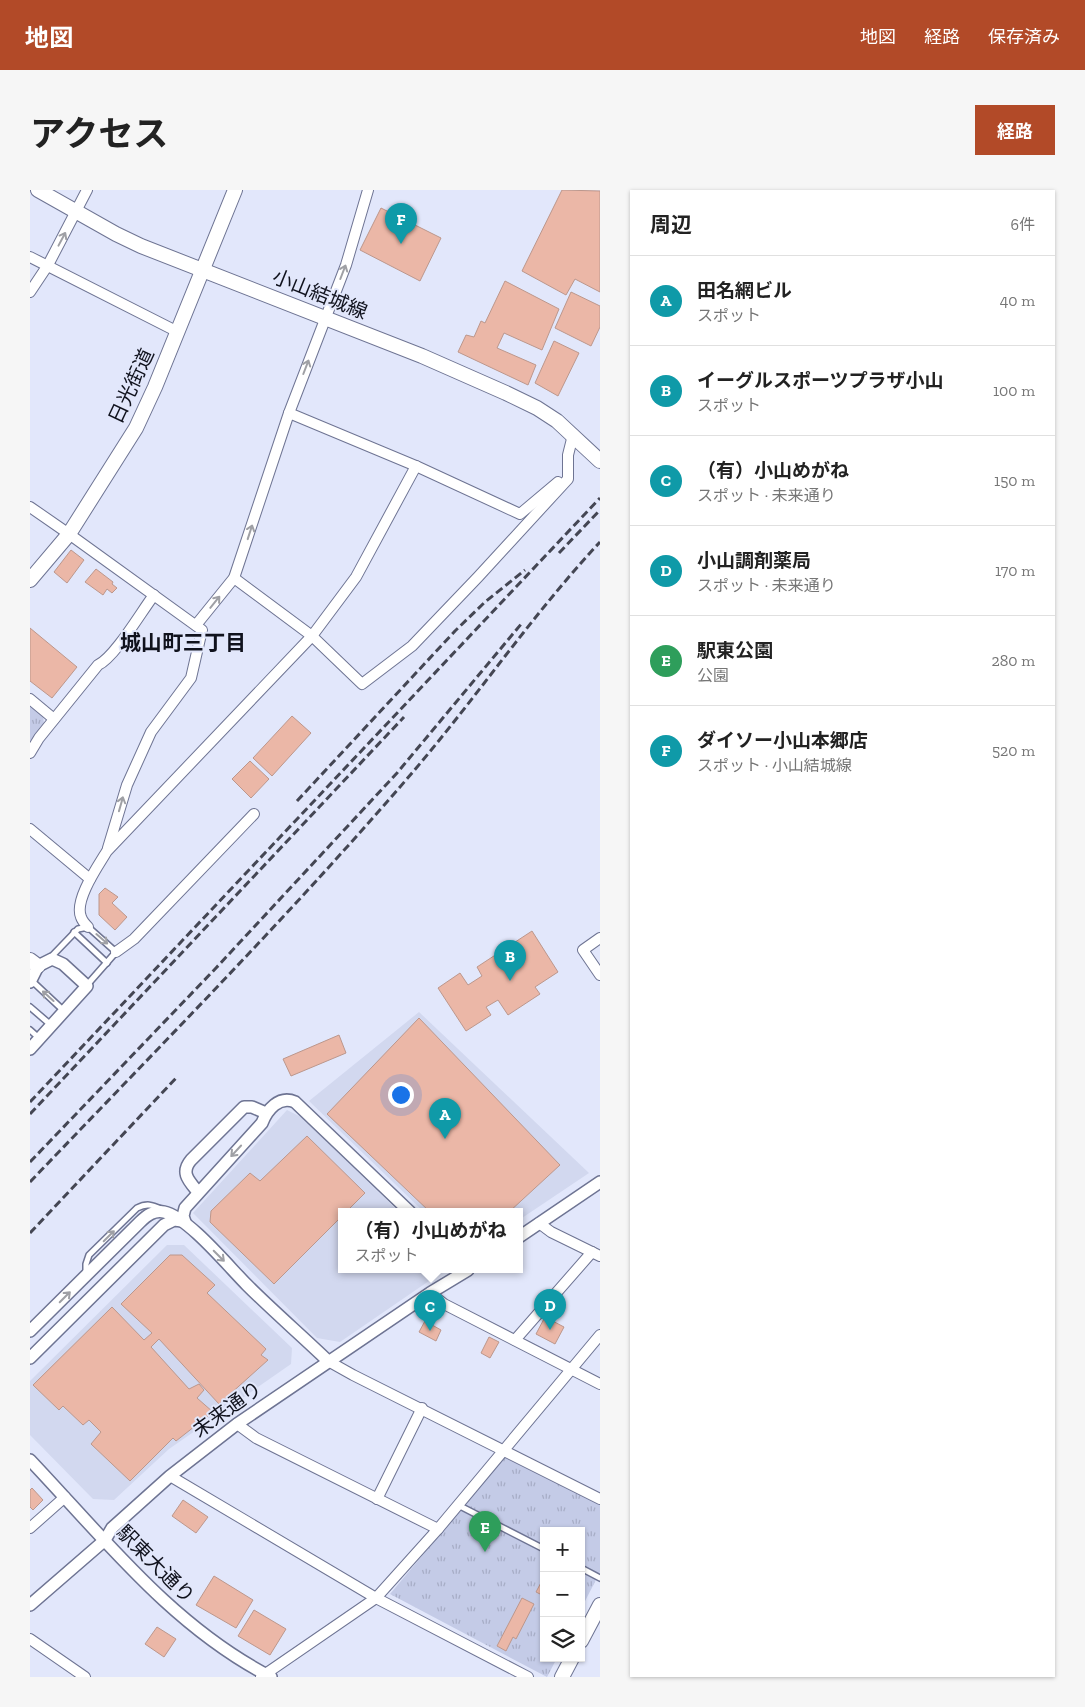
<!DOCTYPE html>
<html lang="ja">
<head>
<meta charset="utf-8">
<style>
	:root { --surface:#fff; --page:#f6f6f6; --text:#222; --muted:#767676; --line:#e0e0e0; --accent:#b24a28 }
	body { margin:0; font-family:"Zilla Slab","Noto Sans JP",serif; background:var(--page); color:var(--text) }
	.controls { position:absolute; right:15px; bottom:15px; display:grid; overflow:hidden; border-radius:0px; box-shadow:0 1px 4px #0004 }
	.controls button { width:45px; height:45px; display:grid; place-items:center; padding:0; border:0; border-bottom:1px solid var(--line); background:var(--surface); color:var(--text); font:25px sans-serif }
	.you { position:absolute; left:370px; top:904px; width:18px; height:18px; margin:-12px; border:4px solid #fff; border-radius:50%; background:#1a73e8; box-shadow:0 0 0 8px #1a73e833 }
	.badge { display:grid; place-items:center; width:32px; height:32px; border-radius:50%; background:var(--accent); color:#fff; font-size:16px; font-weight:700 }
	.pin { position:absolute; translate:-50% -41px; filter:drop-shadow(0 1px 2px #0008) }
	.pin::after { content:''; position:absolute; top:26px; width:18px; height:15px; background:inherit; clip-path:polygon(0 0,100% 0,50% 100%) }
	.popup { position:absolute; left:308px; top:1018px; width:185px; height:65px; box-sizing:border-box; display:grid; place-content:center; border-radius:0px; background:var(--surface); filter:drop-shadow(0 1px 4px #0005); font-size:16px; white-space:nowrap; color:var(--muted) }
	.popup b { font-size:19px; color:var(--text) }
	.popup::after { content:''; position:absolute; left:50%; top:100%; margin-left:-10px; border:10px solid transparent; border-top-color:var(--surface) }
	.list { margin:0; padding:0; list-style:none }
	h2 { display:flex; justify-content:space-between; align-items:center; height:65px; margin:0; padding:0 20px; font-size:21px }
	h2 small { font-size:16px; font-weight:400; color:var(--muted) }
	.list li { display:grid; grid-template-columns:32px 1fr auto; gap:15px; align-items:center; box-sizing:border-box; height:90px; padding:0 20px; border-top:1px solid var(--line) }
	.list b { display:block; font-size:19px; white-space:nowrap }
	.list p { margin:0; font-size:16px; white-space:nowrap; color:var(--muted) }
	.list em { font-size:16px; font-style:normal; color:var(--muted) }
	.icon { flex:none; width:28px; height:28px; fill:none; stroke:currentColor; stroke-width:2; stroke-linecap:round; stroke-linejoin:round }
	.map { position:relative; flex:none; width:570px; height:1487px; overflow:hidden; border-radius:0px }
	header { display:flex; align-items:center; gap:30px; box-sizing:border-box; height:70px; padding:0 25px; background:var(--accent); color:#fff }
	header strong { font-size:24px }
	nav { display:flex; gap:28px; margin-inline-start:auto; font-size:18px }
	.intro { display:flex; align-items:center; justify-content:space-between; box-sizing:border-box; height:120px; padding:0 30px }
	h1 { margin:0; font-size:35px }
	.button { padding:12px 22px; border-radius:0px; background:var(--accent); color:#fff; font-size:18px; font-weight:700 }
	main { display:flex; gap:30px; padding:0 30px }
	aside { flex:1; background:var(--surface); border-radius:0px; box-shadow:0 1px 4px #0004 }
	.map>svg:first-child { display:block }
	.built { fill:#d2d8ef }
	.park { fill:url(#park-tufts) }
	.building { fill:#ebb7a7; stroke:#bc978c }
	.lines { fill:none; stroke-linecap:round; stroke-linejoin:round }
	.service-casing { stroke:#6e7493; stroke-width:8 }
	.minor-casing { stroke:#6e7493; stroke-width:12 }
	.tertiary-casing { stroke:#6e7493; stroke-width:14 }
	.secondary-casing { stroke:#6e7493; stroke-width:16 }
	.service { stroke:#fff; stroke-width:5 }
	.minor { stroke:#fff; stroke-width:10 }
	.tertiary { stroke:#fff; stroke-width:11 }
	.secondary { stroke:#fff; stroke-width:14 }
	.rail { stroke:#444653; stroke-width:3; stroke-dasharray:8 4; stroke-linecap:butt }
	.oneway { stroke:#9fa0a5 }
	.labels { text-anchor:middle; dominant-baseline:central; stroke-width:4; stroke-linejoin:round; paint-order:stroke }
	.street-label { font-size:20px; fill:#10121d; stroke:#e2e7fb }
	.neighbourhood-label { font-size:21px; font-weight:bold; fill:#10121d; stroke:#e2e7fb }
</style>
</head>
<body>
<header>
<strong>地図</strong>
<nav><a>地図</a><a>経路</a><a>保存済み</a></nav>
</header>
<div class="intro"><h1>アクセス</h1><a class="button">経路</a></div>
<main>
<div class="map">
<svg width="570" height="1487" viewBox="0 0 570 1487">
	<defs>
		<pattern id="park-tufts" width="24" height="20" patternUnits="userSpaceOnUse" patternTransform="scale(1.25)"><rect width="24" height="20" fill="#c4cbe7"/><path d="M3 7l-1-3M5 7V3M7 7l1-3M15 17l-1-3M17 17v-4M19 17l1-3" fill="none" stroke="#a7adc6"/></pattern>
	</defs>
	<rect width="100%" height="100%" fill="#e2e7fb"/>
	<g class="built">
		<path d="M389 822 559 983 489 1030V1022H394L279 911Z"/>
		<path d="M257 920 271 927 369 1022H311V1080H415L310 1152 287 1148 163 1023Z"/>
		<path d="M137 1055H154L262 1158 261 1174 139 1259 84 1310 63 1309 0 1245V1191Z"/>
	</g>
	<g class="park">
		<path d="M0 514 13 525 14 534 0 551Z"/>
		<path d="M476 1266 570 1311V1382L551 1419V1341H514V1468H527L517 1487 360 1404Z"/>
	</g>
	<g class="building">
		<path d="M532 0 570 1V102L545 89 536 105 492 81Z"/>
		<path d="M351 18 411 48 390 91 330 60Z"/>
		<path d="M475 91 529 119 512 160 474 143 467 158 506 175 498 195 428 162 436 145 444 147 451 131 455 133Z"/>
		<path d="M541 102 570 116V137L561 156 525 138Z"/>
		<path d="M524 151 549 163 528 206 505 193Z"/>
		<path d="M41 360 54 370 37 393 24 382Z"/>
		<path d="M66 379 83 392 82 394 87 398 82 403 77 399 73 405 55 392Z"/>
		<path d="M0 438 47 477 22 508 0 491Z"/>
		<path d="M262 526 281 543 242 586 223 568Z"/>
		<path d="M220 571 239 589 221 608 202 589Z"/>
		<path d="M75 698 88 707 82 713 97 727 85 740 69 725V704Z"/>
		<path d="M502 741 528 782 505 797 510 804 478 825 468 810 456 817 461 825 436 841 408 798 430 783 438 795 452 786 447 777Z"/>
		<path d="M389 828 530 975 479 1022H400L297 924Z"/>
		<path d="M309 845 316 863 261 886 253 869Z"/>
		<path d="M277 946 335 1003 316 1022H311V1027L244 1094 180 1032 181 1021 220 983 230 991Z"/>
		<path d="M140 1065H152L185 1095 177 1103 236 1159 231 1165 238 1170 189 1214 129 1149 121 1157 159 1199 169 1194 174 1200 167 1208 183 1222 146 1251 143 1248 100 1291 61 1254 71 1242 59 1230 53 1235 33 1216 29 1220 3 1195 82 1117 114 1150 122 1143 91 1114Z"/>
		<path d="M515 1127 534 1137 525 1154 506 1144Z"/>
		<path d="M395 1131 411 1140 406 1151 389 1142Z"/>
		<path d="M459 1147 469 1152 460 1168 451 1163Z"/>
		<path d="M2 1298 13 1310 3 1320 0 1317V1300Z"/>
		<path d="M153 1310 178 1327 166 1343 142 1326Z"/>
		<path d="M184 1386 223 1410 206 1438 166 1415Z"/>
		<path d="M514 1387V1406L506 1402Z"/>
		<path d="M492 1408 504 1414 486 1449 483 1447 476 1461 467 1456Z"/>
		<path d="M224 1420 256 1439 240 1465 208 1446Z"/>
		<path d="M127 1437 146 1449 134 1467 115 1454Z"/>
	</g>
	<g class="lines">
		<g class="service-casing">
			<g id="service">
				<path d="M44 742 77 773"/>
				<path d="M21 767 48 739 58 737 86 762 57 795"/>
				<path d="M2 791 34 821"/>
				<path d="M0 817 21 835"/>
				<path d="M0 840 9 848"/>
				<path d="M56 1083V1074L59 1065 107 1018C117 1013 122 1015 131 1019"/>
				<path d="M428 1315 514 1359"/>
				<path d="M551 1378 570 1388"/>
			</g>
		</g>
		<g class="minor-casing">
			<g id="minor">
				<path d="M0 67 148 142"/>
				<path d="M0 102 18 75 57 0"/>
				<path d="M259 223 386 276 490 324 528 292"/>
				<path d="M0 317 39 344 172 440 161 488 121 542 97 595 78 658"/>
				<path d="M204 388 282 446 332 494 382 456 448 387 538 289V265L543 245"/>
				<path d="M166 435 204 388 259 223 316 75 338 0"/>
				<path d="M0 509 24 529"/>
				<path d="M0 563 9 548 68 475C85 467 111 422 124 405"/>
				<path d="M0 639 60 689"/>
				<path d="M58 737C55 734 52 730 51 727 44 710 68 676 77 661L282 446 326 387 386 276"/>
				<path d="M570 748 553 760 570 785"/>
				<path d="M86 762 104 749 224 624"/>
				<path d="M509 1033 521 1042 570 1066"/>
				<path d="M400 1103 414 1114 570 1194"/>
				<path d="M485 1150 562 1062"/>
				<path d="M298 1171 323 1185 570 1309"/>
				<path d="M207 1234 226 1248 408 1339"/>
				<path d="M140 1286 346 1408 498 1487"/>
				<path d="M347 1309 392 1218"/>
				<path d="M0 1338 35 1307"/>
				<path d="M0 1449 55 1487"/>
				<path d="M231 1487 346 1408 408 1339 570 1145"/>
			</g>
		</g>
		<g class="tertiary-casing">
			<g id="tertiary">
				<path d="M0 792 8 776 22 769 33 774 57 796 0 859"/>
				<path d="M168 1002C159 991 150 983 161 970L214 917H222L236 923"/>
				<path d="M155 1032 153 1026 155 1018 232 933C237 920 249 905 265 912L380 1022"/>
				<path d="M489 1047 570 992"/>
				<path d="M0 1141 110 1032C117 1025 124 1020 134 1022 158 1027 198 1076 217 1095 243 1121 271 1145 298 1171"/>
				<path d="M0 1168 134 1035 144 1030 152 1031"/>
				<path d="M0 1270C74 1348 143 1437 241 1487"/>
				<path d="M0 1415 75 1350 82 1338 140 1286 207 1234 400 1103 438 1080"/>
			</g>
		</g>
		<g class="secondary-casing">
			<g id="secondary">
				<path d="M8 0 86 44 111 56 392 166 476 203 507 218 527 231 570 271"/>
				<path d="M0 390 39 344 106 238 125 197 205 0"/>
				<path d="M0 770 8 776"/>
				<path d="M551 1451 570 1415"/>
				<path d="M532 1487 542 1468"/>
			</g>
		</g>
		<use href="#service" class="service"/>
		<use href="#minor" class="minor"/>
		<use href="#tertiary" class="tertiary"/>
		<use href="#secondary" class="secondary"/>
		<g class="rail">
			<path d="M529 363 570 320"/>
			<path d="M267 611 425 441 455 412 495 380"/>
			<path d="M0 912 570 308"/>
			<path d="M0 924 374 527"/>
			<path d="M0 972 186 778 367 583 492 433"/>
			<path d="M0 992C129 857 261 724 382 583 447 507 502 425 570 352"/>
			<path d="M0 1043 147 887"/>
		</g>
	</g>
	<defs><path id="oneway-shaft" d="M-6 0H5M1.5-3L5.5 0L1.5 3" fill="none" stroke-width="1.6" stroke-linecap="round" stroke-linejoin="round" transform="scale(1.25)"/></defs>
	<g class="oneway">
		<use href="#oneway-shaft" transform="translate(32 49) rotate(-62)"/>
		<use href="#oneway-shaft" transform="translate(313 82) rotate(-69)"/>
		<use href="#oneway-shaft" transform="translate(276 177) rotate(-69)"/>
		<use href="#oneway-shaft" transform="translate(220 342) rotate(-72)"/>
		<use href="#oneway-shaft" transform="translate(185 412) rotate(-51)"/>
		<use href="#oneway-shaft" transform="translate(91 614) rotate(-74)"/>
		<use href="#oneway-shaft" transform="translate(72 749) rotate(41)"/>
		<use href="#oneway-shaft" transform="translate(18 806) rotate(-138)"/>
		<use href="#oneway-shaft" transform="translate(206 961) rotate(133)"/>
		<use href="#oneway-shaft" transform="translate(79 1046) rotate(-45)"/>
		<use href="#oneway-shaft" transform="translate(189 1066) rotate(45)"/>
		<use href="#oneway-shaft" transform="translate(35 1107) rotate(-45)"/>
	</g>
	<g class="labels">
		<g class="street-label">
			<text transform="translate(290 104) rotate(22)">小山結城線</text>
			<text transform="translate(101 196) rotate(-65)">日光街道</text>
			<text transform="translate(197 1219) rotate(-36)">未来通り</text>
			<text transform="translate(126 1374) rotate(45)">駅東大通り</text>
		</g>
		<g class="neighbourhood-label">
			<text x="153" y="452">城山町三丁目</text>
		</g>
	</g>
</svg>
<div class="controls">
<button>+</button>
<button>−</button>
<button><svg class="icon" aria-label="layers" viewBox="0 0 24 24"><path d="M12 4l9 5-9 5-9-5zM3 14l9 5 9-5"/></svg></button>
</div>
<div class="you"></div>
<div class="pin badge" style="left:415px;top:949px;background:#0f9aa8">A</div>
<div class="pin badge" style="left:480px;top:791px;background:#0f9aa8">B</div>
<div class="pin badge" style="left:400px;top:1141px;background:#0f9aa8">C</div>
<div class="popup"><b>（有）小山めがね</b>スポット</div>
<div class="pin badge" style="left:520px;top:1140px;background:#0f9aa8">D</div>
<div class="pin badge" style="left:455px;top:1362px;background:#2e9e5b">E</div>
<div class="pin badge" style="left:371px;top:54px;background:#0f9aa8">F</div>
</div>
<aside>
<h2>周辺<small>6件</small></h2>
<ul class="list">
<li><span class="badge" style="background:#0f9aa8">A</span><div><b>田名網ビル</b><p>スポット</p></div><em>40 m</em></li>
<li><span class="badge" style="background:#0f9aa8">B</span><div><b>イーグルスポーツプラザ小山</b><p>スポット</p></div><em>100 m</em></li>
<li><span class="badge" style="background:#0f9aa8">C</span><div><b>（有）小山めがね</b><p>スポット · 未来通り</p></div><em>150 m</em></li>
<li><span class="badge" style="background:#0f9aa8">D</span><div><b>小山調剤薬局</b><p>スポット · 未来通り</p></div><em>170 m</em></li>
<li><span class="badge" style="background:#2e9e5b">E</span><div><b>駅東公園</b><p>公園</p></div><em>280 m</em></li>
<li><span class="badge" style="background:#0f9aa8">F</span><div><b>ダイソー小山本郷店</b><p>スポット · 小山結城線</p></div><em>520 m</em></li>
</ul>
</aside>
</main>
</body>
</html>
